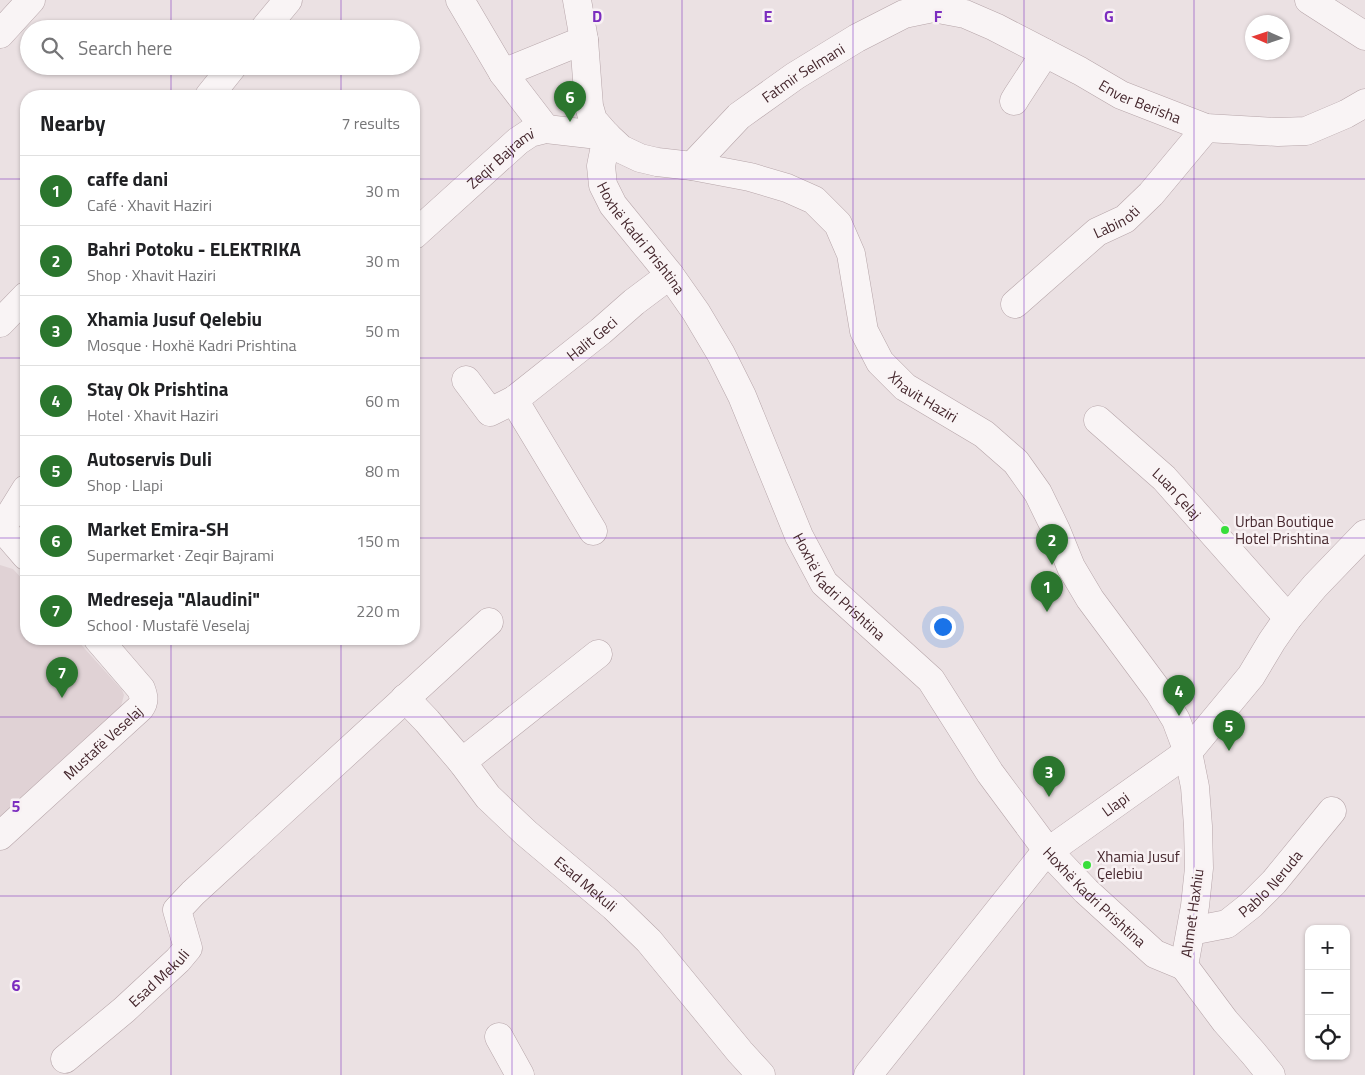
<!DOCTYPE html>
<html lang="en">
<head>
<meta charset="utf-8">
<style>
	:root { --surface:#fff; --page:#f2f2f2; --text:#202124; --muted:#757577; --line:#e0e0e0; --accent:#2b762e }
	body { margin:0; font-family:"Titillium Web",sans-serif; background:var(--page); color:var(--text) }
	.controls { position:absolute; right:15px; bottom:15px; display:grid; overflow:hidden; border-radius:10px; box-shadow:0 1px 4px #0004 }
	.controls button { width:45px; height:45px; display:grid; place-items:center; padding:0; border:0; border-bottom:1px solid var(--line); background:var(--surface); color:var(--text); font:25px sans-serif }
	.compass { position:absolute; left:1245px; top:15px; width:45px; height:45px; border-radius:50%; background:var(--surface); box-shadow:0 1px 4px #0004; rotate:273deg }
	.you { position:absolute; left:942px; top:626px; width:18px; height:18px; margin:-12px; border:4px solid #fff; border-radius:50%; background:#1a73e8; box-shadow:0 0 0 8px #1a73e833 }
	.badge { display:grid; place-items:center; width:32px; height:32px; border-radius:50%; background:var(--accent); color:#fff; font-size:16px; font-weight:700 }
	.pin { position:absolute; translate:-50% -41px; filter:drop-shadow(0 1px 2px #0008) }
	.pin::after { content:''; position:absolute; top:26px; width:18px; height:15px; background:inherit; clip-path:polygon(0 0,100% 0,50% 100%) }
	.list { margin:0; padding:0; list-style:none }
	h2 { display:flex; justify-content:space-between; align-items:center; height:65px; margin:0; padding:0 20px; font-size:21px }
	h2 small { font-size:16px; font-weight:400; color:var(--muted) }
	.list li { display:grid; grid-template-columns:32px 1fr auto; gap:15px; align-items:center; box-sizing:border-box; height:70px; padding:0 20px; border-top:1px solid var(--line) }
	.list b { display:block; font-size:19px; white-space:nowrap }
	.list p { margin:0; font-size:16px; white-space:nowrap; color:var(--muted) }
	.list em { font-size:16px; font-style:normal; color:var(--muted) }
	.icon { flex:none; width:28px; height:28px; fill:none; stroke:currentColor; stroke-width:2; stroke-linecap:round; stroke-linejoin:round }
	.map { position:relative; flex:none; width:1365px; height:1075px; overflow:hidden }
	.search { position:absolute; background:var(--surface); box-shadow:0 1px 4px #0004; left:20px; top:20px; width:400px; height:55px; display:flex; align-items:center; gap:12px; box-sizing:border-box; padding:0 18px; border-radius:28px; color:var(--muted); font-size:19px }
	.panel { position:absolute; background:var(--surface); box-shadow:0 1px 4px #0004; left:20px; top:90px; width:400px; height:555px; border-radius:20px }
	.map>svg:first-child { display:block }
	.built { fill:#e0d2d5 }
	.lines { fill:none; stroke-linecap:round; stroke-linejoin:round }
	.minor-casing { stroke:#b6a5a9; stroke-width:29 }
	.minor { stroke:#f9f4f5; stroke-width:28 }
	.grid { fill:none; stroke:#7b2cbf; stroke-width:1; stroke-opacity:0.55 }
	.poi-dot { fill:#38de3b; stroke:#f8f1f3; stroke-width:2 }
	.labels { text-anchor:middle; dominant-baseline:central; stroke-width:5; stroke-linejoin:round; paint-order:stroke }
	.street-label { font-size:15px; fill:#45272d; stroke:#f8f1f3 }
	.poi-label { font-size:15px; fill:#45272d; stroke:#f8f1f3; text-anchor:start }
	.grid-label { font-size:16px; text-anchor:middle; font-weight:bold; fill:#7b2cbf; stroke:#f8f1f3; stroke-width:5; stroke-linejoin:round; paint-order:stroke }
</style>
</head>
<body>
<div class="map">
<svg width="1365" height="1075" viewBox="0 0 1365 1075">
	<rect width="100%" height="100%" fill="#ebe1e3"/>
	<path class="built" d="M0 565 13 569 26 583V639H76L122 690 124 695 120 710 0 827Z"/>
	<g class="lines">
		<g class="minor-casing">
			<g id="minor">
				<path d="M460 0 503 73 546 129"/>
				<path id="s1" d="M577 0 584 40 589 106 593 120 607 136 621 149 640 158 657 162 692 166 750 177 787 188 814 200 838 224 851 254 864 331 880 362 905 387 984 434 1016 462 1038 493 1056 530 1071 567 1090 599 1159 692 1176 720 1188 752 1195 787 1198 826 1199 868 1195 906 1184 966 1225 1021 1254 1054 1271 1075"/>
				<path d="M1309 0 1365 36"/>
				<path d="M264 29 288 0"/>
				<path d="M0 34 31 0"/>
				<path d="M503 73 584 40"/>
				<path d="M209 96 233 66"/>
				<path d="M1014 101 1017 96 1045 53"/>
				<path id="s2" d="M607 136 601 166 603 185 613 205 670 275 696 312 721 354 742 396 799 536 824 583 931 680 990 773 1047 850 1086 891 1155 954 1184 966"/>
				<path id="s3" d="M692 166 739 116 795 76 857 38 904 14 933 8 965 14 995 27 1080 71 1121 95 1206 128 1278 132 1306 131 1346 114 1365 103"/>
				<path id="s4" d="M414 235 518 141 530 133 546 129 607 136"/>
				<path id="s5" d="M1015 304 1097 232 1125 219 1151 194 1206 128"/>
				<path d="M0 323 26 296"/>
				<path id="s6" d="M466 380 490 412 514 400 601 331 634 302 670 275"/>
				<path d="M514 400 593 531"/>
				<path id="s7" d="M1098 420 1164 478 1288 618"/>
				<path d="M2 528 26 489"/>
				<path d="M0 530 2 528 26 556"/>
				<path id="s8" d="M405 698 427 721 462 762 488 797 526 833 614 907 649 941 740 1052 761 1075"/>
				<path d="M462 762 598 654"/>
				<path id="s9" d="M0 836 140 708C145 701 144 697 141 689L98 639"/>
				<path id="s10" d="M1191 931 1227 924 1251 905 1274 882 1332 811"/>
				<path d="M499 1037 520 1075"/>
				<path id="s11" d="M65 1059 124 1010 178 960 188 948 177 910 193 893 489 622"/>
				<path id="s12" d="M868 1075 1047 850 1060 843 1188 752 1251 676 1272 641 1288 618 1315 586 1365 534"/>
			</g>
		</g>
		<use href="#minor" class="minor"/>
	</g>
	<path class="grid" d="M171 0V29M341 0V29M512 0V1075M682 0V1075M853 0V1075M1024 0V1075M1194 0V1075M171 66V96M341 66V96M0 179H26M414 179H1365M0 358H26M414 358H1365M0 538H26M414 538H1365M171 639V1075M341 639V1075M0 717H1365M0 896H1365"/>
	<g class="poi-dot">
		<circle cx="1225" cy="530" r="5"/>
		<circle cx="1087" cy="865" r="5"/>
	</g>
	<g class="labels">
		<g class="street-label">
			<text stroke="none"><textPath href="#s3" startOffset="146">Fatmir Selmani</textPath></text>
			<text stroke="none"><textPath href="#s3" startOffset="521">Enver Berisha</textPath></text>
			<text stroke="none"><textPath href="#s4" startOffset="116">Zeqir Bajrami</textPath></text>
			<text stroke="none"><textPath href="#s5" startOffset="131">Labinoti</textPath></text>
			<text stroke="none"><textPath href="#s2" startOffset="115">Hoxhë Kadri Prishtina</textPath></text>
			<text stroke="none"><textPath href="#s6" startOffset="166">Halit Geci</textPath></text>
			<text stroke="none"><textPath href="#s1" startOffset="598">Xhavit Haziri</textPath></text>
			<text stroke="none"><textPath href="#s7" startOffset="108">Luan Çelaj</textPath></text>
			<text stroke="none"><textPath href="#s2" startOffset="520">Hoxhë Kadri Prishtina</textPath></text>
			<text stroke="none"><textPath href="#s9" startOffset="139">Mustafë Veselaj</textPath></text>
			<text stroke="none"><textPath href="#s12" startOffset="370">Llapi</textPath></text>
			<text stroke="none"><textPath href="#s10" startOffset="96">Pablo Neruda</textPath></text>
			<text stroke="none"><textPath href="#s8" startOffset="260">Esad Mekuli</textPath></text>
			<text stroke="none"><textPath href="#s2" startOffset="925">Hoxhë Kadri Prishtina</textPath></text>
			<text transform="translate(1192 913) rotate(-82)">Ahmet Haxhiu</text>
			<text stroke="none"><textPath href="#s11" startOffset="124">Esad Mekuli</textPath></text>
		</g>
		<g class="poi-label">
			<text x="1235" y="521">Urban Boutique<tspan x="1235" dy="17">Hotel Prishtina</tspan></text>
			<text x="1097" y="856">Xhamia Jusuf<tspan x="1097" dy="17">Çelebiu</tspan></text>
		</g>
	</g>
	<g class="grid-label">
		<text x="597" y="22">D</text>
		<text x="768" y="22">E</text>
		<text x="938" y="22">F</text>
		<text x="1109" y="22">G</text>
		<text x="16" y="812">5</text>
		<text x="16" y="991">6</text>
	</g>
</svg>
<div class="controls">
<button>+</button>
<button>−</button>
<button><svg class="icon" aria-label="locate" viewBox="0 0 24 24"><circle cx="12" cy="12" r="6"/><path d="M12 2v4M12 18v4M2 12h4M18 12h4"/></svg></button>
</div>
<svg class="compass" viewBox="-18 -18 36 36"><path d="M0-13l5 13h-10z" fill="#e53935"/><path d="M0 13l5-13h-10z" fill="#757577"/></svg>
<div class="you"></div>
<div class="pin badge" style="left:1047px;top:612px">1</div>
<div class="pin badge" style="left:1052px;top:565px">2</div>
<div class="pin badge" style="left:1049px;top:797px">3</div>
<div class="pin badge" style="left:1179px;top:716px">4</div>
<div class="pin badge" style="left:1229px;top:751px">5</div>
<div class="pin badge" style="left:570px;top:122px">6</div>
<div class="pin badge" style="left:62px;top:698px">7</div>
<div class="search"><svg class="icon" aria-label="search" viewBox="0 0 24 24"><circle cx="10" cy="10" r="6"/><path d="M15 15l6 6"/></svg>Search here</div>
<section class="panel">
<h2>Nearby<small>7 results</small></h2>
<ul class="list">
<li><span class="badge">1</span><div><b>caffe dani</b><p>Café · Xhavit Haziri</p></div><em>30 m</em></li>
<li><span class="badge">2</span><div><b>Bahri Potoku - ELEKTRIKA</b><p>Shop · Xhavit Haziri</p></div><em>30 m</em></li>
<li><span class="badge">3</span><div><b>Xhamia Jusuf Qelebiu</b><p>Mosque · Hoxhë Kadri Prishtina</p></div><em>50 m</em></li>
<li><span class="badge">4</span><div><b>Stay Ok Prishtina</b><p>Hotel · Xhavit Haziri</p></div><em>60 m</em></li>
<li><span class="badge">5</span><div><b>Autoservis Duli</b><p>Shop · Llapi</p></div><em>80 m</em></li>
<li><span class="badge">6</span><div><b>Market Emira-SH</b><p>Supermarket · Zeqir Bajrami</p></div><em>150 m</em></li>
<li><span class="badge">7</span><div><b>Medreseja &quot;Alaudini&quot;</b><p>School · Mustafë Veselaj</p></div><em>220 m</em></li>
</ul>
</section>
</div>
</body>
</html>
